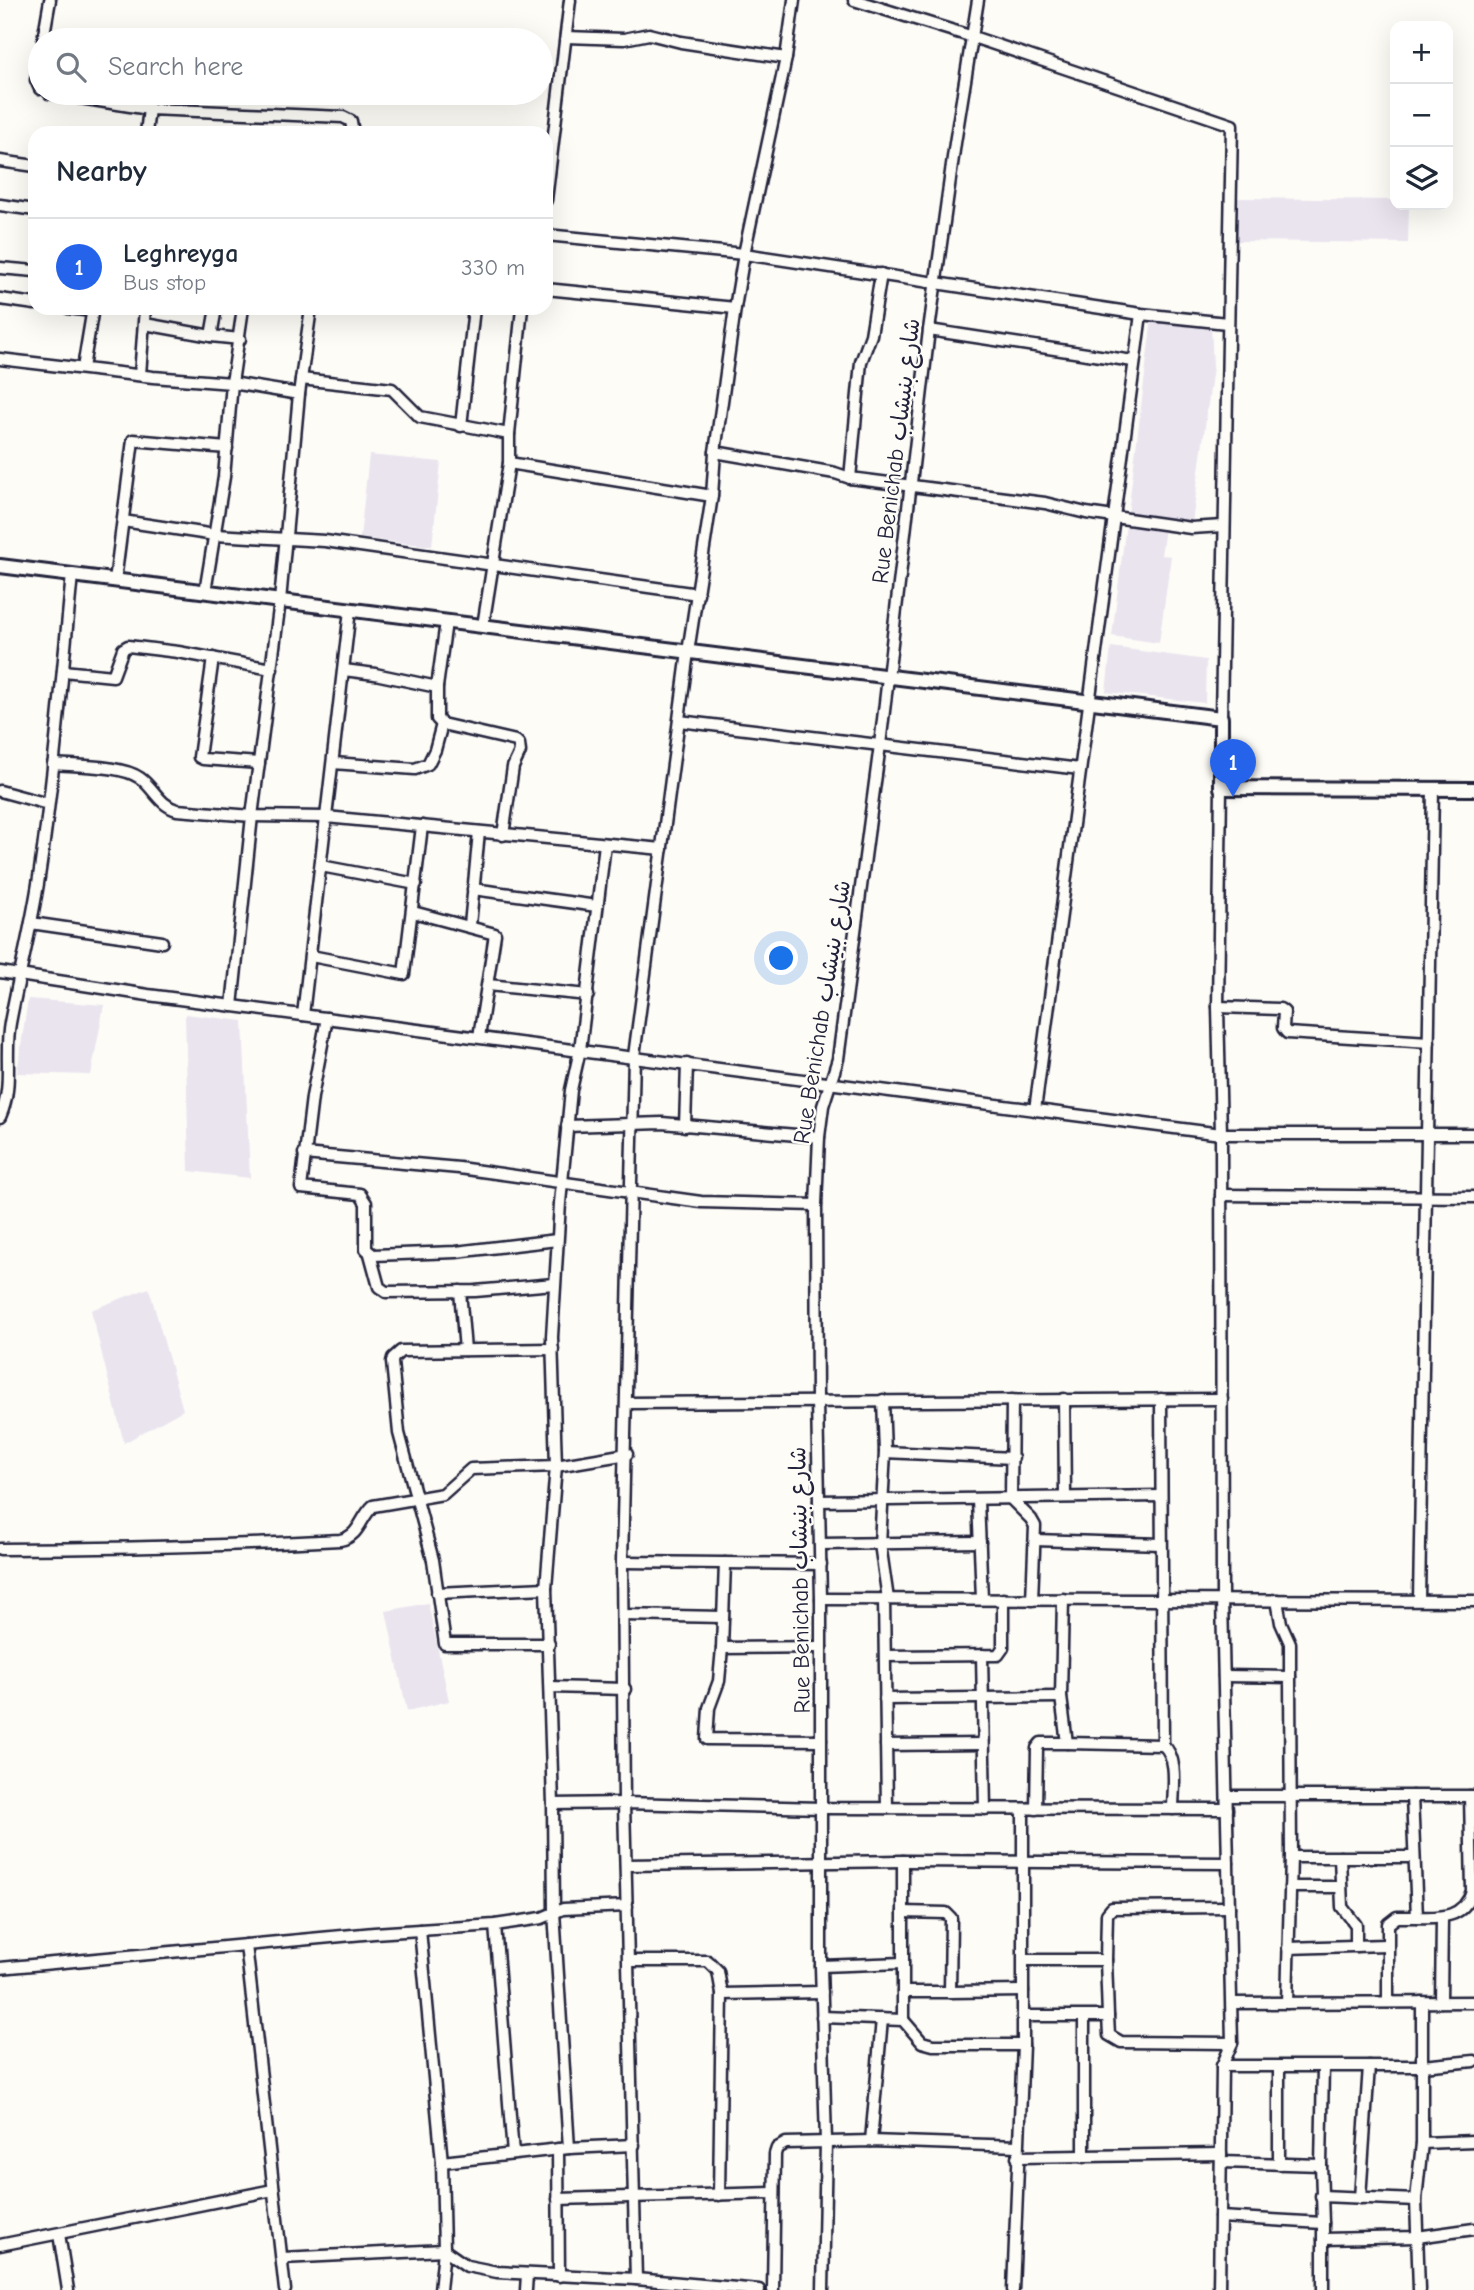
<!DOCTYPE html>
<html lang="en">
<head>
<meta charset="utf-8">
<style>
	:root { --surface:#fff; --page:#f6f6f7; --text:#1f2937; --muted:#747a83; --line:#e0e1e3; --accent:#2563eb }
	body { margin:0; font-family:"Comic Neue","Playpen Sans Arabic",sans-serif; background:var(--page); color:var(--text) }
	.controls { position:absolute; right:21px; top:21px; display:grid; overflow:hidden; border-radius:14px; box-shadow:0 7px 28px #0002 }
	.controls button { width:63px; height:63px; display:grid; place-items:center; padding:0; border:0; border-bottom:2px solid var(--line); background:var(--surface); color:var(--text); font:35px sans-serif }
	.you { position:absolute; left:782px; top:959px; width:24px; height:24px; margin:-18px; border:5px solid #fff; border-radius:50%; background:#1a73e8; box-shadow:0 0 0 10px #1a73e833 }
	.badge { display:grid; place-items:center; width:46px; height:46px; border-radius:50%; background:var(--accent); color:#fff; font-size:23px; font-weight:700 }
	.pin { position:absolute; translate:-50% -58px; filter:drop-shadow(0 2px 4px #0008) }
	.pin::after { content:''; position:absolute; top:37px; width:24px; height:21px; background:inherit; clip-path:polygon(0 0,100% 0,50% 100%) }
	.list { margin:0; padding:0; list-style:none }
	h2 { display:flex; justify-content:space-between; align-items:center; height:91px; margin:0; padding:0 28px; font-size:30px }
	h2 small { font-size:23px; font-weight:400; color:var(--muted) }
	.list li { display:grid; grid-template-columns:46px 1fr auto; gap:21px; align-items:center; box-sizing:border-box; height:98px; padding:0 28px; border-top:2px solid var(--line) }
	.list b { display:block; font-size:26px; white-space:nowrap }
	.list p { margin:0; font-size:23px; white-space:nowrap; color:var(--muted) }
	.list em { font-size:23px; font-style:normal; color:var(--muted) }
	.icon { flex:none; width:38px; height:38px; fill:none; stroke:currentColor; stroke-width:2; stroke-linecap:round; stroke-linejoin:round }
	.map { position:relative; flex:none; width:1474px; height:2290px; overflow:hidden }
	.search { position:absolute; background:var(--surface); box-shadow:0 7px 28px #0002; left:28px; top:28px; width:525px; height:77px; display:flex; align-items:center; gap:18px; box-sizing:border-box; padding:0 24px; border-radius:38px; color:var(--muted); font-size:26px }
	.panel { position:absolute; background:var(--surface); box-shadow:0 7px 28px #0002; left:28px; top:126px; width:525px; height:189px; border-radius:21px }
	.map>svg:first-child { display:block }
	.built { fill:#eae4ef }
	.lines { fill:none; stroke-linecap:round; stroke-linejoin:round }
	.minor-casing { stroke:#22223b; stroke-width:15 }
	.tertiary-casing { stroke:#22223b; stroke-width:18 }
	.minor { stroke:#fdfcf7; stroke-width:10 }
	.tertiary { stroke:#fdfcf7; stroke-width:12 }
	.labels { text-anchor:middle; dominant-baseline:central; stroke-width:5; stroke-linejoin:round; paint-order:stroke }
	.street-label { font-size:23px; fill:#22223b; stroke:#fdfcf7 }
</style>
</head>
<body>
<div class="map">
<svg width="1474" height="2290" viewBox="0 0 1474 2290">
	<rect width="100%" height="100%" fill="#fdfcf7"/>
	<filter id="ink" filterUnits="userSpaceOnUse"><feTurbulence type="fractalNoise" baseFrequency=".0143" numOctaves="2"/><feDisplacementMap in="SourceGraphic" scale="14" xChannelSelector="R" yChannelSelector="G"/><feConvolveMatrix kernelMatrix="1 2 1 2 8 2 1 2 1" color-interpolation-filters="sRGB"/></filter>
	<g filter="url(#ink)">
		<g class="built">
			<path d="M1233 198 1395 200V205H1409L1408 243 1233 241Z"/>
			<path d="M1152 318 1211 324 1213 367 1192 523 1128 513Z"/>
			<path d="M369 455 441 462 432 546 360 538Z"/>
			<path d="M1126 524 1165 529 1161 555 1171 556 1159 643 1112 636Z"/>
			<path d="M1111 647 1206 660 1205 703 1106 692Z"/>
			<path d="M28 999 104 1005 91 1075 17 1073Z"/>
			<path d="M185 1014 243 1021 250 1178 189 1171Z"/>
			<path d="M149 1288 183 1410 124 1443 91 1310Z"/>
			<path d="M428 1603 449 1701 407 1711 386 1611Z"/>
		</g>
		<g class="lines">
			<g class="minor-casing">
				<g id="minor">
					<path d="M854 0 973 37 1232 125 1221 718"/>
					<path d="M566 37 624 39 649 34 681 42 786 58"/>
					<path d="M43 40 50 0"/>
					<path d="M40 57 36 80 40 89"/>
					<path d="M49 93 149 109"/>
					<path d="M146 133 149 109 343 117 351 121 353 133"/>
					<path d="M0 161 35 166"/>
					<path d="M546 200 570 0"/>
					<path d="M0 205 35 210"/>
					<path d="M546 235 744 254 1141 314 1227 323"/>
					<path d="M0 268 35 271"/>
					<path d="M546 289 735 308"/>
					<path d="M0 299 35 304"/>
					<path d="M68 308 92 311"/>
					<path d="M145 324 211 336 240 339"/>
					<path d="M929 330 1133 361"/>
					<path d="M211 336 216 308"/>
					<path d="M0 359 153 377 232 383 299 394"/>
					<path d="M83 368 93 308"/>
					<path d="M140 375 145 308"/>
					<path d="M301 379 392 389 420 417 509 434"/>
					<path d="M461 426 474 308"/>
					<path d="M715 452 835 473 850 478 1045 503 1086 513 1191 528 1223 526"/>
					<path d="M509 463 712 496"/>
					<path d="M850 478 861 362 871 335 881 274"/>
					<path d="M123 521 215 535 325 541 698 594"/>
					<path d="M115 581 133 440 227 448"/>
					<path d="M205 592 224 477 232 383 243 308"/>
					<path d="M446 622 437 687V719L442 724 516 741 519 744 520 752 513 767 503 835"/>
					<path d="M483 626 509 463V434L522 308"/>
					<path d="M213 658 199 757 203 759 259 763"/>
					<path d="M344 670 375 674 437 687"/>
					<path d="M63 671 113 676 123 649 128 646 178 652 272 669"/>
					<path d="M679 721 1080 769"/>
					<path d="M333 763 415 769 428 764 435 750 442 724"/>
					<path d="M53 764C76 766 122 765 140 778 154 788 159 805 177 810L252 816 326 817 662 849"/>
					<path d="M0 791 48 804"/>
					<path d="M321 866 416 884"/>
					<path d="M473 889 597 906"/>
					<path d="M413 912 495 934 479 1037"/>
					<path d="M31 923 162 942"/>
					<path d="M470 925 479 832"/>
					<path d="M311 956 404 974 422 826"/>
					<path d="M0 972 148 995 1221 1134H1474"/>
					<path d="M488 985 588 995"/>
					<path d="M232 1006 252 816 280 601 299 394 311 308"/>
					<path d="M1218 1007 1280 1009 1284 1012 1283 1028 1287 1033 1429 1042"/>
					<path d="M303 1015 350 610"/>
					<path d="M327 1018 312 1097 301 1188 360 1194 366 1203V1249L373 1255 456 1252 557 1240"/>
					<path d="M1035 1110 1141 314"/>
					<path d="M0 1117C14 1086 4 1055 10 1023 19 974 32 926 39 877 54 777 62 676 72 575"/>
					<path d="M567 1126 662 1123 819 1137"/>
					<path d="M685 1126 687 1064"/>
					<path d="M304 1154 459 1168 701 1202 816 1205"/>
					<path d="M1221 1195 1474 1197"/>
					<path d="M370 1254 379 1287 386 1292 475 1291 554 1284"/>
					<path d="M460 1291 465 1350"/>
					<path d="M1064 1399 1065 1496"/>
					<path d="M1161 1399 1163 1745"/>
					<path d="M883 1400 885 1452 880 1544 888 1599"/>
					<path d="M1012 1400 1011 1499 1031 1519 1035 1526 1032 1600"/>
					<path d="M627 1403 1222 1399"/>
					<path d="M885 1452 1013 1458"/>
					<path d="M978 1500 982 1599"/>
					<path d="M819 1501 1161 1496"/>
					<path d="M1035 1540 1161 1544"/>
					<path d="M820 1544 980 1542"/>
					<path d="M0 1549C113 1549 227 1546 340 1540 360 1536 360 1518 373 1506L443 1494 471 1469 556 1466 627 1454"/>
					<path d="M622 1562 821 1564"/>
					<path d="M725 1563 722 1648 719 1681 709 1708 707 1739 821 1740"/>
					<path d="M437 1593 546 1588"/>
					<path d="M821 1599 1474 1601"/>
					<path d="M884 1599 887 1808"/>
					<path d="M1063 1599 1061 1697 1067 1743 1163 1745C1179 1758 1173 1790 1173 1809"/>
					<path d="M1277 1600 1281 1623 1290 1643V1677"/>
					<path d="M1419 1600 1433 789"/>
					<path d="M623 1615 723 1617"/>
					<path d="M549 1644H445L433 1560 399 1433 392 1362 393 1358 401 1351 553 1349"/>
					<path d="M722 1648 821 1647"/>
					<path d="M982 1655 985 1809"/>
					<path d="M885 1656 998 1655 1003 1648V1599"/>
					<path d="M1224 1676 1290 1677 1291 1857 1287 2003"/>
					<path d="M550 1687 625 1689"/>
					<path d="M885 1699 1061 1697"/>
					<path d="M886 1745 983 1744"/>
					<path d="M1227 1796H1474"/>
					<path d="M553 1804 624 1803 821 1808 1227 1809"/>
					<path d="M1036 1809 1037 1748 1041 1743H1067"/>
					<path d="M1291 1857H1414"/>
					<path d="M1340 1857 1342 1907 1356 1925V1946"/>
					<path d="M903 1861V2020"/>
					<path d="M626 1865 903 1861 1228 1863"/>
					<path d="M1290 1887H1341"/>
					<path d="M903 1912 946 1913 951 1918 950 1992 1023 1991"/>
					<path d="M1417 1917C1441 1918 1464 1918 1472 1891L1470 1796"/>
					<path d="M495 1925 513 2154"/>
					<path d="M420 1930 442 2162 569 2148 634 2145"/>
					<path d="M246 1945 285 2290"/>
					<path d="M1288 1948 1386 1945"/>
					<path d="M1024 1960H1106L1108 2016"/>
					<path d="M1106 1960 1107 1914 1112 1908 1229 1907"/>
					<path d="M629 1961H708L718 1971 722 1994 719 2195"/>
					<path d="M821 1966 903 1963"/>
					<path d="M0 1968 374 1933 495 1925 542 1918 563 1909 627 1906"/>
					<path d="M903 1992H950"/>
					<path d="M722 1994 822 1992"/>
					<path d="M1388 2002V1924L1397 1917H1417L1412 1796"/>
					<path d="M1441 2002 1442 1918"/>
					<path d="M1232 2003 1474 2002"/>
					<path d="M1023 2016H1108L1109 2035 1121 2042 1232 2043"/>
					<path d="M822 2017 903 2020 922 2042 933 2045H1023"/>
					<path d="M1222 2066H1422L1474 2061"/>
					<path d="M1323 2067 1321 2165 1323 2223"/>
					<path d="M871 2141 882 2019"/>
					<path d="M1422 2143 1474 2141"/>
					<path d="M569 2148 554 1912 553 1804 546 1588 556 1466 552 1337 560 1203 571 1090 580 1050 605 844"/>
					<path d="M558 2149 559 2276"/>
					<path d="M1017 2157 1221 2154"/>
					<path d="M1084 2157V2017"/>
					<path d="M1221 2162 1321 2165"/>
					<path d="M1279 2164V2067"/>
					<path d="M1321 2196 1416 2200"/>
					<path d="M1360 2198 1369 2066"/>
					<path d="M558 2199 774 2193"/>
					<path d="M1220 2217 1323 2223V2239L1417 2237 1474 2229"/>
					<path d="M59 2234 68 2290"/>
					<path d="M1323 2239V2290"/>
					<path d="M0 2245 273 2190"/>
					<path d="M282 2258 444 2250 467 2266 497 2272 636 2279 759 2290"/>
					<path d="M636 2279 624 1803 622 1562 634 1056 688 652 712 496 715 452 735 308 744 254 786 58 794 0"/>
					<path d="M440 2290 444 2250 442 2162"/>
					<path d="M526 2290 527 2274"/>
					<path d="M773 2290 775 2154 777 2148 786 2143 871 2141 1018 2146"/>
					<path d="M823 2290 826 2142 821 1966V1599L817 1401 816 1205 819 1137 823 1106 838 1059 880 745 929 330 955 143 978 0"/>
					<path d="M1013 2290 1023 2045V1809"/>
					<path d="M1219 2290 1222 2066 1232 2043 1222 1599 1221 1134 1218 1007 1221 788"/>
					<path d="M1419 2290 1416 2200 1422 2143V2002"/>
				</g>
			</g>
			<g class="tertiary-casing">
				<path id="tertiary" d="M0 566 1221 718V788L1474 789"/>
			</g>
			<use href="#minor" class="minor"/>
			<use href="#tertiary" class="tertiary"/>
		</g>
	</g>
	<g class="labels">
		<g class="street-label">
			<text transform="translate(896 451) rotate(-83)">Rue Benichab شارع بنيشاب</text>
			<text transform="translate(822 1012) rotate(-81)">Rue Benichab شارع بنيشاب</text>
			<text transform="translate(800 1580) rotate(-91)">Rue Benichab شارع بنيشاب</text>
		</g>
	</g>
</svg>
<div class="controls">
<button>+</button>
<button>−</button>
<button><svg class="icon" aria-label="layers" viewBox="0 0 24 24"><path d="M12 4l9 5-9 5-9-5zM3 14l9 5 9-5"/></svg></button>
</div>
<div class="you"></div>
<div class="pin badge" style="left:1233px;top:797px">1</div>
<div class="search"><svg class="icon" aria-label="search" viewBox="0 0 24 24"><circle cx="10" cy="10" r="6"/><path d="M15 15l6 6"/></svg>Search here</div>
<section class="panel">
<h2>Nearby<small></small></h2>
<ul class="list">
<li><span class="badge">1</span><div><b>Leghreyga</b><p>Bus stop</p></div><em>330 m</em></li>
</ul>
</section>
</div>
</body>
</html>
